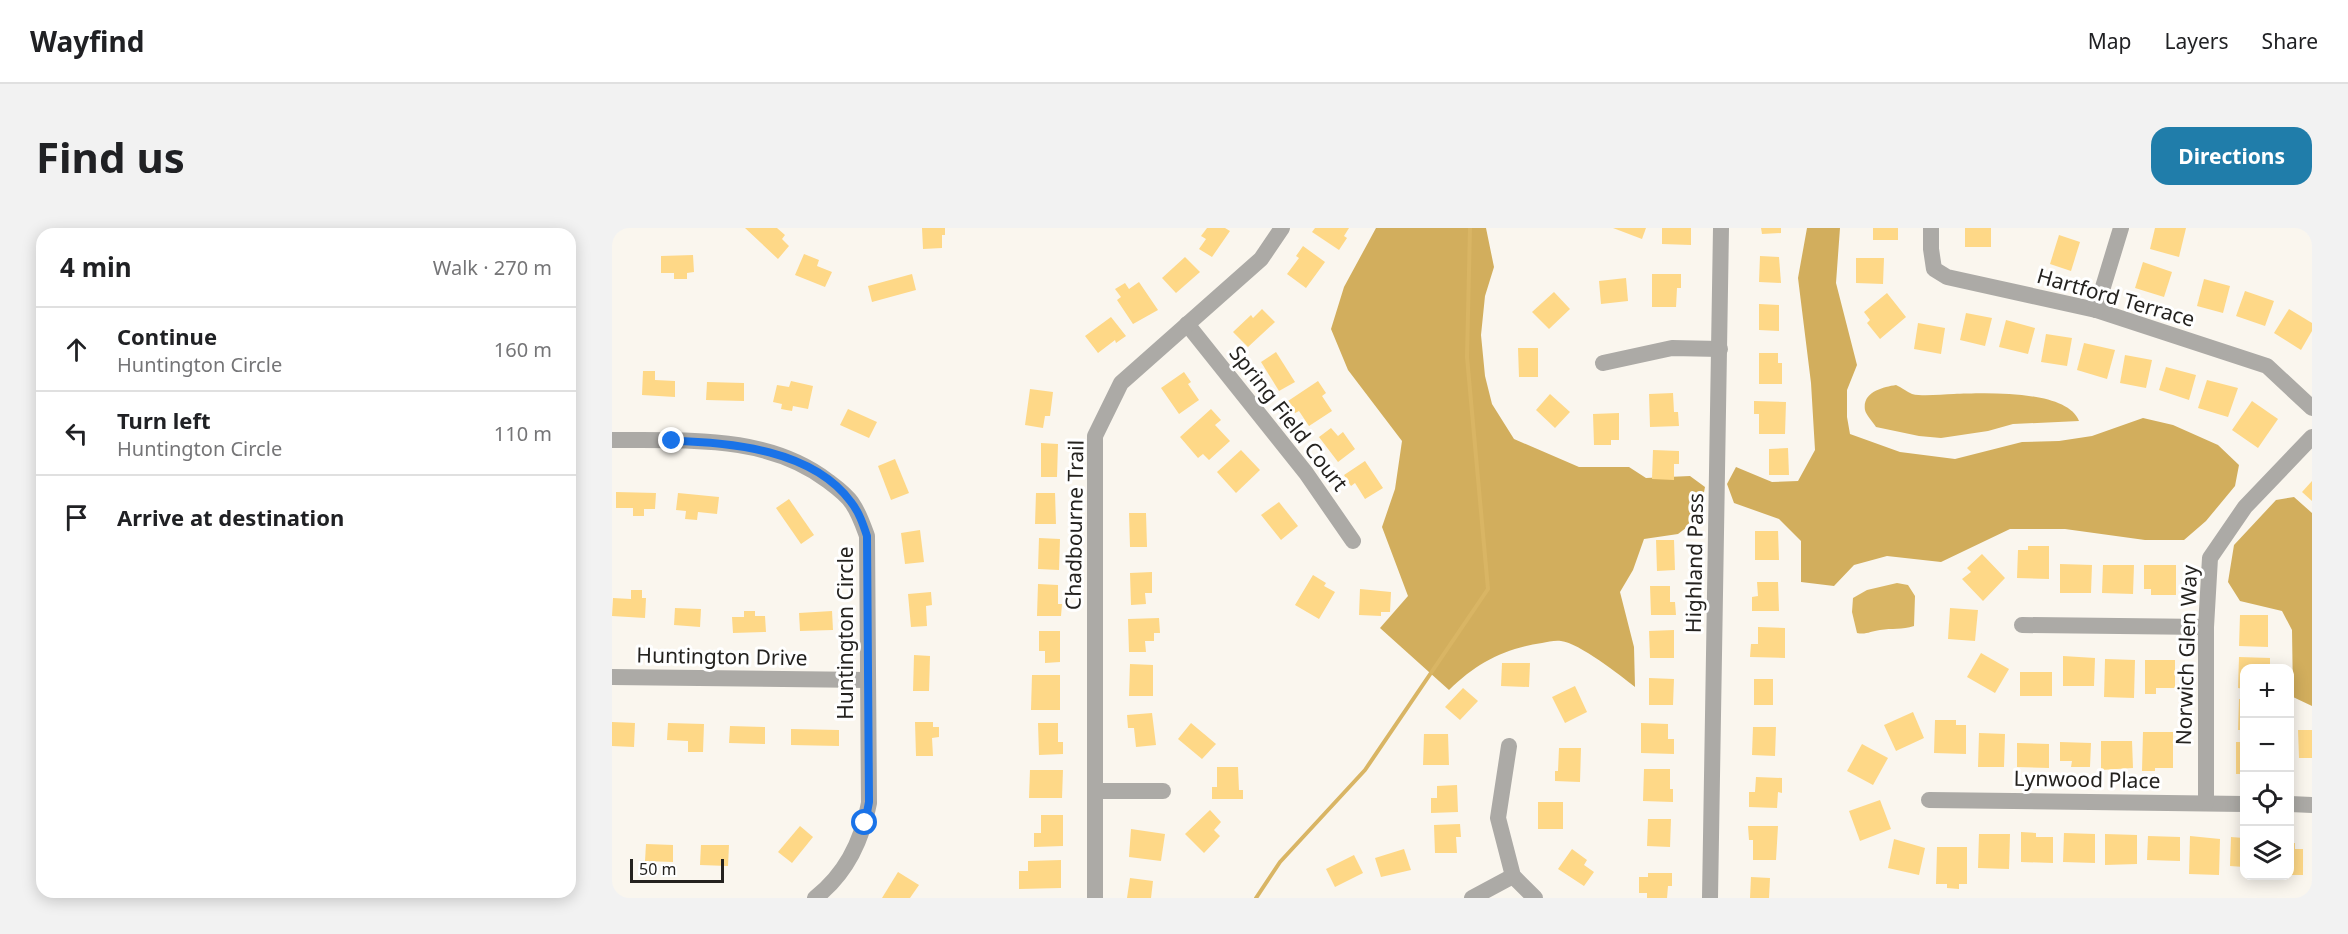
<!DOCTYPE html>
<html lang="en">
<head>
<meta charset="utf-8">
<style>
	:root { --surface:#fff; --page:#f2f2f2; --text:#202124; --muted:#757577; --line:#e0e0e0; --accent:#207daa }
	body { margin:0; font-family:"Noto Sans",sans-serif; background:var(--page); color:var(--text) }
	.controls { position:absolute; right:18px; bottom:18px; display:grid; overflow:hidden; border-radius:12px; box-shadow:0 3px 15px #0003 }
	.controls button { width:54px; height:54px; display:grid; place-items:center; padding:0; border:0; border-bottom:2px solid var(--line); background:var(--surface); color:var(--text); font:30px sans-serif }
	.scale { position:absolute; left:18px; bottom:15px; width:94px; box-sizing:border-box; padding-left:6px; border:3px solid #24221f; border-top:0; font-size:16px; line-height:21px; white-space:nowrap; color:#24221f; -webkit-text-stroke:4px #fff; paint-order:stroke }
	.stop { position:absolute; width:18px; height:18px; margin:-14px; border:4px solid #1a73e8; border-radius:50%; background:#fff }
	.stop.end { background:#1a73e8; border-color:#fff; box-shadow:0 2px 6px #0008 }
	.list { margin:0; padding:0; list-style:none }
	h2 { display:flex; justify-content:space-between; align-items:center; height:78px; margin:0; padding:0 24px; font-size:26px }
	h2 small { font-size:20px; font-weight:400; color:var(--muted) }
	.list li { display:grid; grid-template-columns:39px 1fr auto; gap:18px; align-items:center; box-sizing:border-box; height:84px; padding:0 24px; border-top:2px solid var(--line) }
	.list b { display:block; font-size:22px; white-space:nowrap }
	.list p { margin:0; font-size:20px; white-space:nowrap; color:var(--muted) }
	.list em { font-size:20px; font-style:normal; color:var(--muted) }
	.icon { flex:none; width:33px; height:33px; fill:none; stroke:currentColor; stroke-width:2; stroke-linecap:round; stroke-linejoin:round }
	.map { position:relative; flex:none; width:1700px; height:670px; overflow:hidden; border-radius:18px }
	header { display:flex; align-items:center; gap:36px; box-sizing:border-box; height:84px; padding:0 30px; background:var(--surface); border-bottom:2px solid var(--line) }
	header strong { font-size:28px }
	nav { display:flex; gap:33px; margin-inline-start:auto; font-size:21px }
	.intro { display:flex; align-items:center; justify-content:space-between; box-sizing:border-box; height:144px; padding:0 36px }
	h1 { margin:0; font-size:42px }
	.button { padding:15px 27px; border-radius:18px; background:var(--accent); color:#fff; font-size:21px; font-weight:700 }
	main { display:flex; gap:36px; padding:0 36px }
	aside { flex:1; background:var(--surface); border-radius:18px; box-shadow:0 3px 15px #0003 }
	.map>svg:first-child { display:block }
	.forest { fill:#d2ae5d }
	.water { fill:#d9b564 }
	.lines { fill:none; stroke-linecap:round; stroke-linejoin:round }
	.stream { stroke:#d9b564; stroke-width:4 }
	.building { fill:#fed887 }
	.minor { stroke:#acaaa6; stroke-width:16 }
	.route { stroke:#1a73e8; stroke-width:8 }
	.labels { text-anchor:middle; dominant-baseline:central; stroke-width:6; stroke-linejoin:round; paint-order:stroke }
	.street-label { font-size:21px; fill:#24221f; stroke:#fff }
</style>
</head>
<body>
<header>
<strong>Wayfind</strong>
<nav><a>Map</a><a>Layers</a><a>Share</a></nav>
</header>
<div class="intro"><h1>Find us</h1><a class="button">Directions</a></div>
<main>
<aside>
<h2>4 min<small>Walk · 270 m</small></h2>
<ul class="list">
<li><svg class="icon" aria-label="ahead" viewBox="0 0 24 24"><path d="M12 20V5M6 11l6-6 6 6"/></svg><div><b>Continue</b><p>Huntington Circle</p></div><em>160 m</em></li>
<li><svg class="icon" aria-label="left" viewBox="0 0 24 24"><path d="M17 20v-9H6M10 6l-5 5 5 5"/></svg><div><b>Turn left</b><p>Huntington Circle</p></div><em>110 m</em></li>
<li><svg class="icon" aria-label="arrive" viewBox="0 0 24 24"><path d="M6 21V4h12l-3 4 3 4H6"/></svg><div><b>Arrive at destination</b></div></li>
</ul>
</aside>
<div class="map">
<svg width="1700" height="670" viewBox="0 0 1700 670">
	<rect width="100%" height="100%" fill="#faf6ee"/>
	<g class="forest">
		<path d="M764 0H874L882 39 873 68 869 107 873 148 880 176 902 211 967 239H1017L1034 250 1078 248 1093 259 1087 290 1066 306 1032 311 1021 342 1008 364 1022 419 1023 459C1008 447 967 415 949 413 943 412 936 414 930 415 891 421 865 435 837 462L768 400 796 368 770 299 783 261 790 213 736 142 719 101 732 59Z"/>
		<path d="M1195 0H1228L1224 55 1245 137 1235 162V189L1238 206 1288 224 1343 231 1410 214 1447 213 1480 208 1531 190 1561 197 1606 217 1627 237 1623 258 1594 293 1572 312H1533L1453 301H1398L1329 334 1275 328 1242 337 1222 358 1189 354V313L1167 291 1122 275 1115 256 1124 239 1160 254 1186 253 1203 222 1199 155 1186 50Z"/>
		<path d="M1682 269 1700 285V478L1681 469 1680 402 1670 383 1628 373 1616 354 1622 317 1664 272Z"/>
	</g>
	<g class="water">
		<path d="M1284 157C1289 159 1295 164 1300 166 1312 169 1330 166 1342 166 1371 165 1455 161 1467 193L1401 196 1376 203 1329 210 1307 208 1264 199C1261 194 1254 187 1253 182 1250 164 1271 159 1284 157Z"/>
		<path d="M1285 355 1296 357 1303 368 1302 398C1290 402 1280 400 1268 402 1259 403 1254 407 1245 405L1240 384 1241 370 1255 362Z"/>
	</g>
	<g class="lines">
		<path class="stream" d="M644 670 668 634 753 542 876 361 855 129 858 0"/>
	</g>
	<g class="building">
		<path d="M133 0H165L173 7 170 11 177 18 166 31Z"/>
		<path d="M310 0H333V7H330V20L311 21Z"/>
		<path d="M595 0H613L618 3 600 29 587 21 594 11 589 8Z"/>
		<path d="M703 0H737L732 8 735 10 727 22 700 4Z"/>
		<path d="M1001 0H1034L1030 11Z"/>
		<path d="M1050 0H1079V17L1050 16Z"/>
		<path d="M1149 0H1169V5L1150 6Z"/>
		<rect x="1261" y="0" width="25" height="12"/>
		<rect x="1353" y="0" width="26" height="19"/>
		<path d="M1543 0H1574L1567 29 1538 21Z"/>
		<path d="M1447 7 1468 14 1459 43 1438 36Z"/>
		<path d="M691 18 713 34 694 60 675 46 687 30 684 28Z"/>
		<path d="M192 26 207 32 205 38 220 44 213 59 183 47Z"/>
		<path d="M81 27 82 44 75 45V51H62V45H49V28Z"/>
		<path d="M1148 28 1167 29 1169 55 1147 54Z"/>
		<path d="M573 29 588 44 564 65 550 50Z"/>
		<path d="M1244 30H1272L1271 56 1244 55Z"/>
		<path d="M1531 34 1560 44 1552 69 1523 60Z"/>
		<path d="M300 46 304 62 260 74 256 58Z"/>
		<path d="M1040 46H1069V60H1065L1064 79H1040Z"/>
		<path d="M1014 50 1016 73 989 76 987 53Z"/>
		<path d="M1592 51 1618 58 1611 85 1585 78Z"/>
		<path d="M527 54 546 82 521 96 505 72 509 69 503 61 513 55 517 61Z"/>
		<path d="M1633 63 1662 73 1653 98 1624 88Z"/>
		<path d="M942 64 958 81 937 101 920 84Z"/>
		<path d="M1275 65 1294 89 1268 111 1255 95 1258 92 1252 84Z"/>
		<path d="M1147 76 1167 77V103L1147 102Z"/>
		<path d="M650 81 663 94 636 119 621 104 639 87 641 90Z"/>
		<path d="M1677 81 1700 95V103L1689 122 1662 105Z"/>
		<path d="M1354 85 1380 90 1373 118 1348 112Z"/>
		<path d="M499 89 514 108 504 115 503 112 486 125 473 108Z"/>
		<path d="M1394 92 1423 100 1416 126 1387 119Z"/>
		<path d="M1306 95 1333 100 1329 126 1302 121Z"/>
		<path d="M1434 106 1460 110 1455 138 1429 134Z"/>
		<path d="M1472 115 1503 122 1495 151 1465 142Z"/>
		<path d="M906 120H926V149H907Z"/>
		<path d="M664 124 683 154 667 163 649 134Z"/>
		<path d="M1147 125H1166V135H1170V156H1147Z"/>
		<path d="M1513 127 1540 132 1534 160 1508 155Z"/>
		<path d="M1554 139 1584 147 1577 172 1547 162Z"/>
		<path d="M31 143H43V152L63 153V169L30 167Z"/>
		<path d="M572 144 579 154 576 156 587 172 567 186 549 160Z"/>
		<path d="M1595 152 1626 160 1616 189 1586 180Z"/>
		<path d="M179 153 201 158 196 181 181 178 180 183 169 181 170 176 161 174 165 157 177 159Z"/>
		<path d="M706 153 714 165 710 168 720 183 697 198 687 183 683 185 676 173Z"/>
		<path d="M95 154 132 155V173L94 172Z"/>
		<path d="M418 161 441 164 438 188H433L431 200 413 197Z"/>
		<path d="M1061 165 1062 184H1066L1067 198 1038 199 1037 166Z"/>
		<path d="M938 166 958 184 943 200 924 182Z"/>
		<path d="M1142 173 1174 174 1173 206H1147V186H1142Z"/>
		<path d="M1640 173 1666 191 1646 220 1620 202Z"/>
		<path d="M236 181 265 194 257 210 228 197Z"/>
		<path d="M599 181 609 192 603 197 618 213 597 232 591 226 586 230 568 209Z"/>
		<path d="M1007 185V212H999V217H982L981 186Z"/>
		<path d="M719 200 726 208 731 204 743 221 726 234 707 209Z"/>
		<path d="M429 215 446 216 445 249H429Z"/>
		<path d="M1176 220 1177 247H1157V221Z"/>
		<path d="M629 222 648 242 624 265 605 244Z"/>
		<path d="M1041 222 1067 223V236H1062V252L1040 251Z"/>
		<path d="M283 231 297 265 279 272 266 238Z"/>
		<path d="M753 233 771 260 753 271 743 255 739 258 732 247Z"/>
		<path d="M1700 253V273L1690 264Z"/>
		<path d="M4 264 44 265 43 281H32V288H21V280H4Z"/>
		<path d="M66 265 107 269 105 286 86 284 85 292 73 291 74 283 64 282Z"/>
		<path d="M424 265H443L444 296H423Z"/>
		<path d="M177 271 202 307 189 316 164 280Z"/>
		<path d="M667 274 686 298 669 312 649 287Z"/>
		<path d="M517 285H534L535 319H518Z"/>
		<path d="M308 302 312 334 293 336 289 305Z"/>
		<path d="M1143 303H1166L1167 332H1143Z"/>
		<path d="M427 310 448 311 447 342 426 341Z"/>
		<path d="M1044 312H1062L1063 342 1045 343Z"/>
		<path d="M1416 318H1437V351L1405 350 1406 322H1416Z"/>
		<path d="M1370 326 1393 350 1371 373 1350 351 1359 344 1355 340Z"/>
		<path d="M1448 336 1480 337 1479 365H1448Z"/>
		<path d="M1491 337H1522L1521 366 1490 365Z"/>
		<path d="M1532 337H1564V367H1539V361H1532Z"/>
		<path d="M540 344V365H533L534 376 519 377 518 345Z"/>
		<path d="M701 347 714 355 712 358 723 364 707 391 683 377Z"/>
		<path d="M1145 354H1166L1167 383H1140V369L1146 368Z"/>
		<path d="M426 356 446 357V376H450L449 388H425Z"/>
		<path d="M1038 358H1058V374H1063L1064 387H1039Z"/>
		<path d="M748 361 779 364 778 384H769V388L747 387Z"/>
		<path d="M19 362H30V370H34L33 390 0 388 1 370 19 371Z"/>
		<path d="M319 364 320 377 314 378 315 398 299 399 296 366Z"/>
		<path d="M63 380 89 381 88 399 62 397Z"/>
		<path d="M1338 380 1366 382 1363 413 1336 411Z"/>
		<path d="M132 383H143V388H153L154 404 121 405 120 389H132Z"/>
		<path d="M220 383 221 402 188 403 187 385Z"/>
		<path d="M1628 387H1656V419L1627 418Z"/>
		<path d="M547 390 548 405H542V413H533L534 424H517L516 391Z"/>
		<path d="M1146 399 1173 400V430L1138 429 1139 416H1146Z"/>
		<path d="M1062 402V430H1038L1037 403Z"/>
		<path d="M427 403H448V434L433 435V423H427Z"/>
		<path d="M1369 425 1397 441 1383 465 1355 449Z"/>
		<path d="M302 427 318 428 317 463H301Z"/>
		<path d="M1451 428 1483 430 1482 458H1451Z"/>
		<path d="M1627 429 1658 430V440H1632V461L1626 460Z"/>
		<path d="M1493 431 1523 432 1522 470 1492 469Z"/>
		<path d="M1533 432H1563V460H1544V466H1533Z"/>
		<path d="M890 435H918L917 459 889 458Z"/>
		<path d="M518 436 541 437V468H517Z"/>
		<rect x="1408" y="444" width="32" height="24"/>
		<path d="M420 447H448V482H419Z"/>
		<path d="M1037 450 1062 451 1061 477H1037Z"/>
		<rect x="1142" y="451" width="19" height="26"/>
		<path d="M963 458 975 484 953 495 940 469Z"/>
		<path d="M851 460 866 473 848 492 833 479Z"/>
		<path d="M1627 471H1632V502H1626Z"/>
		<path d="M1301 484 1312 510 1284 523 1272 497Z"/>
		<path d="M540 485 544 517 524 519 522 500H516L515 487Z"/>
		<path d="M1323 492H1344V497H1354V526L1322 525Z"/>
		<path d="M0 494 23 495 22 519 0 518Z"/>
		<path d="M303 494H321V499H327V509L320 510 321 528H304Z"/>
		<path d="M56 495 92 496 91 524H76V513L55 512Z"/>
		<path d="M426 495H446V514H451V526L427 527Z"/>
		<path d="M579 495 604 516 590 531 566 511Z"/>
		<path d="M1029 495 1056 496V511H1062V526L1029 525Z"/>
		<path d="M118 498 153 499V516L117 515Z"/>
		<path d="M1141 499H1164L1163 528 1140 527Z"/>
		<path d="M179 501 227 502V518L179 517Z"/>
		<path d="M1686 502H1700V530H1687Z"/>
		<path d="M1531 504H1561V540H1543V543H1530Z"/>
		<path d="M1367 505 1393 506 1392 539H1366Z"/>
		<path d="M812 506H836L837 537H811Z"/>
		<path d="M1489 513H1520L1521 540 1489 542Z"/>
		<path d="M1448 514 1479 515 1478 539H1459L1460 533H1448Z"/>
		<rect x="1624" y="514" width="8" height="32"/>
		<path d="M1405 515 1437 516V540L1405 539Z"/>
		<path d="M1250 516 1276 530 1261 557 1235 543Z"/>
		<path d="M947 520H969L968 554 943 553V543H946Z"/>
		<path d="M605 539H626L627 562H631V571H600V559H605Z"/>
		<path d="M1032 541H1058V561H1061V574L1031 573Z"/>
		<path d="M418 542H451L450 570H417Z"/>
		<path d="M1144 549 1170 550V565L1166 564 1165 580 1137 579V564H1143Z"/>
		<path d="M845 557 846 584 819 585V570H825V558Z"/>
		<path d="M1268 572 1279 601 1248 613 1237 583Z"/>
		<rect x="926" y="574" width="25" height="27"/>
		<path d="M598 582 609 594 602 602 608 608 592 625 573 606Z"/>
		<path d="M429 587H451V618L422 619V605H429Z"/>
		<path d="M1036 591H1059L1058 619 1035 618Z"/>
		<path d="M848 596 849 609H844L845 625H823L822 597Z"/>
		<path d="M188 598 201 609 180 635 166 624Z"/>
		<path d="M1136 598H1166L1164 632H1141V612H1137Z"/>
		<path d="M519 601 553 606 549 633 517 629Z"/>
		<path d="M1409 604 1424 605V609H1441V635L1409 634Z"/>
		<path d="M1452 605 1483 606V635L1451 634Z"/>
		<path d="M1367 606H1398L1397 641 1366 640Z"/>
		<path d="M1493 606 1525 607V636L1493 637Z"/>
		<path d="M1536 608 1568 609V633L1535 632Z"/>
		<path d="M1578 608 1608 611 1607 647 1577 646Z"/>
		<path d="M1619 609 1632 610V639L1618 638Z"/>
		<path d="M1282 611 1313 620 1307 647 1276 640Z"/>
		<path d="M1678 615H1683V621H1691V647H1678Z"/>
		<path d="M34 616 61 617V634L33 633Z"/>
		<path d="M89 617H117L116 638 88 637Z"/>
		<path d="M1325 619H1355V656H1347V661L1335 660V656H1324Z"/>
		<path d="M792 621 799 642 769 649 763 630Z"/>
		<path d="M960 621 975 632 972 637 982 644 972 658 946 641Z"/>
		<path d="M742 627 751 645 723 659 714 641Z"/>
		<path d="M449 632V660L407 661V643H416V633Z"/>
		<path d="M286 644 307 657 298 670H270Z"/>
		<path d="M1036 645H1060V658H1056L1055 670H1035V665H1027V649H1036Z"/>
		<path d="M1139 649 1158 650 1157 670H1138Z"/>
		<path d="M518 650 541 653 539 670H515Z"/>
	</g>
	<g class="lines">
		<g class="minor">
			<path d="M1319 0V21L1322 41 1335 49 1484 82 1655 138 1700 180"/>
			<path d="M1484 82 1509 0"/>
			<path d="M575 96 694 245 741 313"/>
			<path d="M991 135 1060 120 1108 121"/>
			<path d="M0 212C73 213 155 206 216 253 224 259 234 266 240 275 247 285 251 297 255 308L257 575C250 613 234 646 203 670"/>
			<path d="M1410 397 1594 399"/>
			<path d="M0 449 256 452"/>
			<path d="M897 518 886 590 901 648 923 670"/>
			<path d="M484 563H551"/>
			<path d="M1317 572 1632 576"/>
			<path d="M1594 575V399L1598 330 1633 279 1700 209"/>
			<path d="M1678 576 1700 577"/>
			<path d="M483 670V208L509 155 649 31 670 0"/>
			<path d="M860 670 901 648"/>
			<path d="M1098 670 1109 0"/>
		</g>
	</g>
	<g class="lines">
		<path class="route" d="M60 213C119 214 201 222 239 274 247 284 251 296 255 308L257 574 253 595"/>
	</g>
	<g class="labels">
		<g class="street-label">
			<text transform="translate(1504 69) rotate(16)">Hartford Terrace</text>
			<text transform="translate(677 190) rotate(52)">Spring Field Court</text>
			<text transform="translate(462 297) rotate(-89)">Chadbourne Trail</text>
			<text transform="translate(1082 335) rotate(-89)">Highland Pass</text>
			<text transform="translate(233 405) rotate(-90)">Huntington Circle</text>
			<text transform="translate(1574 427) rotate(-88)">Norwich Glen Way</text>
			<text transform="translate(110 428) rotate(1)">Huntington Drive</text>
			<text transform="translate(1475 551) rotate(1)">Lynwood Place</text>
		</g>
	</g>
</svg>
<div class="controls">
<button>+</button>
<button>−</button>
<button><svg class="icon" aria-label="locate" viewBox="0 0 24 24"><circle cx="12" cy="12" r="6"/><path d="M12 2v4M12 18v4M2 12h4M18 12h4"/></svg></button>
<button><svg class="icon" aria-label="layers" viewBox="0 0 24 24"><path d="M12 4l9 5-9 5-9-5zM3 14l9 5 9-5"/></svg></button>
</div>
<div class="scale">50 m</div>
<div class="stop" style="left:253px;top:595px"></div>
<div class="stop end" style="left:60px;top:213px"></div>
</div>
</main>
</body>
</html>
